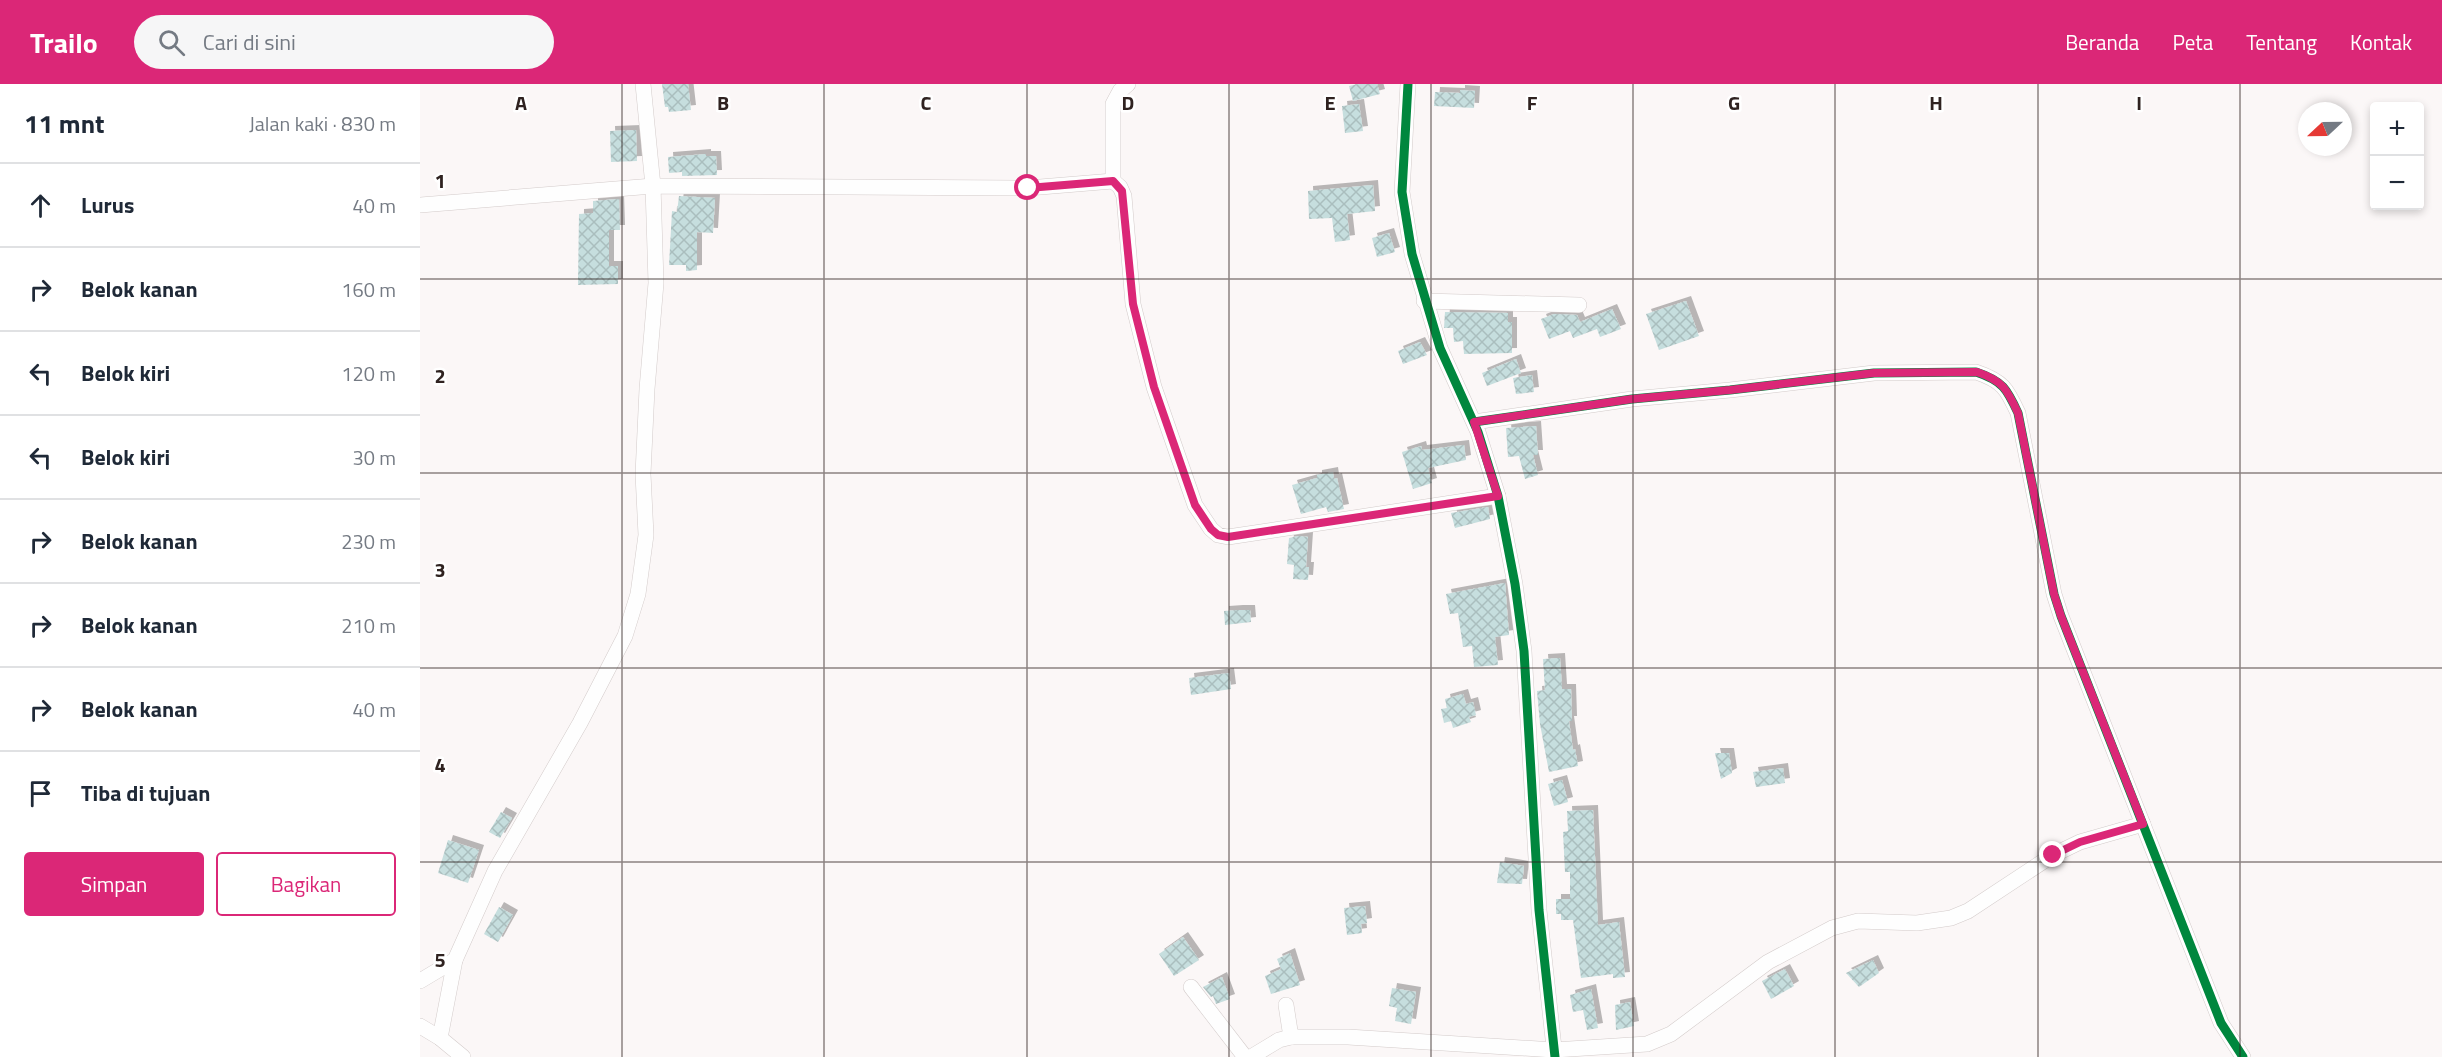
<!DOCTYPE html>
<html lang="id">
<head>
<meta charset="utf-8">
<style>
	:root { --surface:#fff; --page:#f6f6f7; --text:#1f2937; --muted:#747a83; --line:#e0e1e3; --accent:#db2777 }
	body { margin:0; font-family:"Titillium Web",sans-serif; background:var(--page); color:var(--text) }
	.controls { position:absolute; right:18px; top:18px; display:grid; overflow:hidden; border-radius:6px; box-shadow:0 3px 9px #0003 }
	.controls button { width:54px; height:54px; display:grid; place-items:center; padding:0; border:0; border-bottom:2px solid var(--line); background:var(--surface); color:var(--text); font:30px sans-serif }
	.compass { position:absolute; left:1878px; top:18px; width:54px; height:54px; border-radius:50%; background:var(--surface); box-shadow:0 3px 9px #0003; rotate:248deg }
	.stop { position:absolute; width:18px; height:18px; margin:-14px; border:4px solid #db2777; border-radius:50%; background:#fff }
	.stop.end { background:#db2777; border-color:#fff; box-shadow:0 2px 6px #0008 }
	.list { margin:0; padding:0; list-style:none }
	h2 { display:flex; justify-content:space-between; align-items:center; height:78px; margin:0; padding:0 24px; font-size:26px }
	h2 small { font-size:20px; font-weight:400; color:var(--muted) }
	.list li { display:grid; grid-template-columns:39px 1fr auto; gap:18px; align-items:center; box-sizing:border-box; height:84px; padding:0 24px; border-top:2px solid var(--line) }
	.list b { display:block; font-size:22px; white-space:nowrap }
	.list em { font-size:20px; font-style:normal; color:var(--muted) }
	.actions { display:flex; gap:12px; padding:18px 24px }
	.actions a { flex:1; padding:14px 0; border:2px solid var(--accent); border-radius:6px; text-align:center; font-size:21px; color:var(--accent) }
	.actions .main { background:var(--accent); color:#fff }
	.icon { flex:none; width:33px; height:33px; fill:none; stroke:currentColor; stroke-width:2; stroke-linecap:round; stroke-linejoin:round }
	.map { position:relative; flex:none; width:2022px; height:973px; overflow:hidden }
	header { display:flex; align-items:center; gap:36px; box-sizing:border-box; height:84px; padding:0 30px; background:var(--accent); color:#fff }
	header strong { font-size:28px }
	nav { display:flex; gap:33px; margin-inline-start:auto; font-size:21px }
	.search { width:420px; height:54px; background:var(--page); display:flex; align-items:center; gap:15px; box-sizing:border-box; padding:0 21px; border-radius:33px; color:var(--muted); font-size:22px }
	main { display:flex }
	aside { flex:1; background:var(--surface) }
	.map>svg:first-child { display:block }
	.building { fill:url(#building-cross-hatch); filter:url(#shadow) }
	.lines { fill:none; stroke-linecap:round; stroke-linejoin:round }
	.minor-casing { stroke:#d3cbca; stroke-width:16 }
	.minor { stroke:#fefefe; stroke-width:15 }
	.cycleway-casing { stroke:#fff; stroke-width:13 }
	.cycleway { stroke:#00873e; stroke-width:9 }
	.route { stroke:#db2777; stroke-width:8 }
	.grid { fill:none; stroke:#2f2220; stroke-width:1.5; stroke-opacity:0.55 }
	.grid-label { font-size:20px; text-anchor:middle; font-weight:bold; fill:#2f2220; stroke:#fff; stroke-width:5; stroke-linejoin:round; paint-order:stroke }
</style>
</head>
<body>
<header>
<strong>Trailo</strong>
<div class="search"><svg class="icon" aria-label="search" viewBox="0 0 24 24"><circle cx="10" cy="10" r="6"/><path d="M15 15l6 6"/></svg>Cari di sini</div>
<nav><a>Beranda</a><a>Peta</a><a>Tentang</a><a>Kontak</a></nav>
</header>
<main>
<aside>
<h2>11 mnt<small>Jalan kaki · 830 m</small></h2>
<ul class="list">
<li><svg class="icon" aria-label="ahead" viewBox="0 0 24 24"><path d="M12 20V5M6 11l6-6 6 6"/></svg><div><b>Lurus</b></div><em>40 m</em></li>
<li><svg class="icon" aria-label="right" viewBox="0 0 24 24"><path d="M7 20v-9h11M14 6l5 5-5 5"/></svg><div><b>Belok kanan</b></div><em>160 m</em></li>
<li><svg class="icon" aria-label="left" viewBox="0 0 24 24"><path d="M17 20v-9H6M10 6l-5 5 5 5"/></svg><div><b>Belok kiri</b></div><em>120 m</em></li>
<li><svg class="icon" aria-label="left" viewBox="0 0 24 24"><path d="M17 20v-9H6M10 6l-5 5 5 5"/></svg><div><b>Belok kiri</b></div><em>30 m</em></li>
<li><svg class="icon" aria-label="right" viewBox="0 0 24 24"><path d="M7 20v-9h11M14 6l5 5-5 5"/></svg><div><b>Belok kanan</b></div><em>230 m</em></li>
<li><svg class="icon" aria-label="right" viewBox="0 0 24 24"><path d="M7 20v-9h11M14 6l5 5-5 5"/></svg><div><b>Belok kanan</b></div><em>210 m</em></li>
<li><svg class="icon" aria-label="right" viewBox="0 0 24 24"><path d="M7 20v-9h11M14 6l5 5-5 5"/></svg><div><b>Belok kanan</b></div><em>40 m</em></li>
<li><svg class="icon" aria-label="arrive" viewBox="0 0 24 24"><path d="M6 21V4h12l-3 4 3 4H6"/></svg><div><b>Tiba di tujuan</b></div></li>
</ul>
<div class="actions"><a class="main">Simpan</a><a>Bagikan</a></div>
</aside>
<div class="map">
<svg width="2022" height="973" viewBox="0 0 2022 973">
	<defs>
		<pattern id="building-cross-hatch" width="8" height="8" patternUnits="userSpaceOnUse" patternTransform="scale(1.5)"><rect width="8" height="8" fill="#c6dede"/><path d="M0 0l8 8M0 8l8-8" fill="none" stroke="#aabebe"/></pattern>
		<filter id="shadow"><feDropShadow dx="5" dy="-5" stdDeviation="0" flood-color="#0004"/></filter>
	</defs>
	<rect width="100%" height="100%" fill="#fbf7f7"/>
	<g class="building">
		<path d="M242 0H268L271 26 249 28 248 23H245Z"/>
		<path d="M938 0H957L960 10 933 17 929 2Z"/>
		<path d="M1040 6 1055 7 1054 24 1014 22 1015 8 1040 9Z"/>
		<path d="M939 20 943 47 925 49 922 22Z"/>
		<path d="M216 46 217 77 191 78 190 47Z"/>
		<path d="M286 70V72H296L297 91 262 92V88L249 89 248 73Z"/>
		<path d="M953 101 955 127 927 130 930 156 915 158 912 134 889 135 888 107Z"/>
		<path d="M259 112 295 114 293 149 277 148V186L266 187V181H249L252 127 257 128Z"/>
		<path d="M199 115 200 146H189V182H198V200L158 201 159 130 173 129V117Z"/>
		<path d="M969 149 975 168 957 173 952 154Z"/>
		<path d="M1266 217 1279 252 1239 266 1226 230Z"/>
		<path d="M1192 225 1201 245 1180 253 1177 245 1153 254 1150 247 1129 255 1121 235 1134 230 1157 231 1160 238Z"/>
		<path d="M1025 228 1088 229V238H1092V269L1044 270 1043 257 1034 258 1033 244H1024Z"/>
		<path d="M1000 258 1007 271 983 280 978 267Z"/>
		<path d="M1096 275 1101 289 1067 302 1062 289Z"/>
		<path d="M1112 291 1114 308 1096 310 1093 294Z"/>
		<path d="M1116 342 1118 371H1113L1118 391 1105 395 1099 372 1088 373 1086 344Z"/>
		<path d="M1044 361 1046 376 1008 384 1012 399 993 405 982 368 1001 362 1002 366Z"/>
		<path d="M913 388 914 395 917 394 924 425 908 428 906 423 881 430 872 401 897 394V391Z"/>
		<path d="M1068 423 1070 435 1035 444 1031 429Z"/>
		<path d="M879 452 888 453 886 483H889L888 496 873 495 874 481 867 480 869 454Z"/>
		<path d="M1085 499 1089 551 1075 553 1078 581 1054 583 1052 562 1043 563 1038 529 1030 530 1026 510Z"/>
		<path d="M818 526H830L831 538 805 541 804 527Z"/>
		<path d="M1140 574 1142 605H1151L1152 637H1149L1153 666 1155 665 1158 682 1129 688 1120 640 1117 607 1125 606 1123 575Z"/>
		<path d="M809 589 811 605 771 611 769 594Z"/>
		<path d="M1043 610 1046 620 1053 618 1056 631 1049 633 1051 638 1033 644 1031 637 1024 639 1021 625 1027 624 1025 615Z"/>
		<path d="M1295 669H1309L1312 689 1301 695Z"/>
		<path d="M1363 684 1365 699 1336 703 1333 688Z"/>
		<path d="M1142 696 1148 718 1134 722 1128 700Z"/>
		<path d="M1173 726 1178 841 1199 838 1205 893 1193 894V890L1161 894 1153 836H1141V830H1136V815H1150V788H1145L1143 748 1148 747 1147 727Z"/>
		<path d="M81 728 92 734 80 754 69 748Z"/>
		<path d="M28 756 59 766 48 799 18 789Z"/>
		<path d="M1080 778 1104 782 1102 800 1077 799Z"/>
		<path d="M945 822 947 839 941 840 942 849 927 851 924 824Z"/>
		<path d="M79 823 93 831 78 858 64 850Z"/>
		<path d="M763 853 779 876 754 892 739 870Z"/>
		<path d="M870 869 880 901 851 910 845 892 861 885 857 875Z"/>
		<path d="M1453 876 1459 889 1439 903 1426 889Z"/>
		<path d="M1365 885 1374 902 1351 915 1342 897Z"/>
		<path d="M802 893 810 915 796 920 793 912 791 913 783 903Z"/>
		<path d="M972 904 996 908 991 940 975 937 977 924 969 922Z"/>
		<path d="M1171 905 1178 944 1167 946 1163 926 1153 928 1150 911Z"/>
		<path d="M1210 918 1214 942 1196 946 1195 921Z"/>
	</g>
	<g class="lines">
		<g class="minor-casing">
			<g id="minor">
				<path d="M708 0 700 7 693 20V97L700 103 704 112 713 220 734 303 775 421 791 445 798 451 808 453 1078 412"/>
				<path d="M988 0 982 108 992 170 1020 264 1058 348 1078 412 1095 500 1104 567 1119 826 1135 973"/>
				<path d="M0 121 233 102 608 104 693 97"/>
				<path d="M1004 217 1159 221"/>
				<path d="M1054 338 1212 315 1310 306 1454 289 1556 288C1583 297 1587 305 1598 329L1634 510 1641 532 1801 939 1823 973"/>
				<path d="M0 897 35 876 75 787 160 639 205 552 218 510 226 451 223 390 227 305 236 199 233 102 223 0"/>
				<path d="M771 903 825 973"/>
				<path d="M866 921 871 953"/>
				<path d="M0 942 20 954 43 973"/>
				<path d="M20 954 35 876"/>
				<path d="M831 973 859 956 871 953H928L1134 966 1227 960 1251 950 1348 878 1412 844 1438 837 1497 839 1531 834 1548 827 1633 771 1660 758 1723 740"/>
			</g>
		</g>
		<use href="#minor" class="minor"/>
		<g class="cycleway-casing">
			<g id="cycleway">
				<path d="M988 0 982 108 992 170 1020 264 1058 348 1078 412 1095 500 1104 567 1119 826 1135 973"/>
				<path d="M1054 338 1212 315 1310 306 1454 289 1556 288C1583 297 1587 305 1598 329L1634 510 1641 532 1801 939 1823 973"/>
			</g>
		</g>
		<use href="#cycleway" class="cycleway"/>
	</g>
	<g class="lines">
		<path class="route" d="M608 104 693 97 702 107 713 220 734 303 775 421 791 445 798 451 808 453 1078 412 1054 338 1212 315 1310 306 1454 289 1557 288C1583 297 1587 305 1598 329L1634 510 1641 532 1723 740 1660 758 1633 771"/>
	</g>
	<path class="grid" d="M202 0V973M404 0V973M607 0V973M809 0V973M1011 0V973M1213 0V973M1415 0V973M1618 0V973M1820 0V973M0 195H2022M0 389H2022M0 584H2022M0 778H2022"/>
	<g class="grid-label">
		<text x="101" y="26">A</text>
		<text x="303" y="26">B</text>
		<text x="506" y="26">C</text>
		<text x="708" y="26">D</text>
		<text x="910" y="26">E</text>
		<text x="1112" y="26">F</text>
		<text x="1314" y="26">G</text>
		<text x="1516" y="26">H</text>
		<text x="1719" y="26">I</text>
		<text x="20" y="104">1</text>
		<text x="20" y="299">2</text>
		<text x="20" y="493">3</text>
		<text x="20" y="688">4</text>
		<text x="20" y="883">5</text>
	</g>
</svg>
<div class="controls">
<button>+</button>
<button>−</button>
</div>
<svg class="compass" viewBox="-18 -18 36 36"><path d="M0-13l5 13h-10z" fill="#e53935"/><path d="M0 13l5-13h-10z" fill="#747a83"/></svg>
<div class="stop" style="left:608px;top:104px"></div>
<div class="stop end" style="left:1633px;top:771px"></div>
</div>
</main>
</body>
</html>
